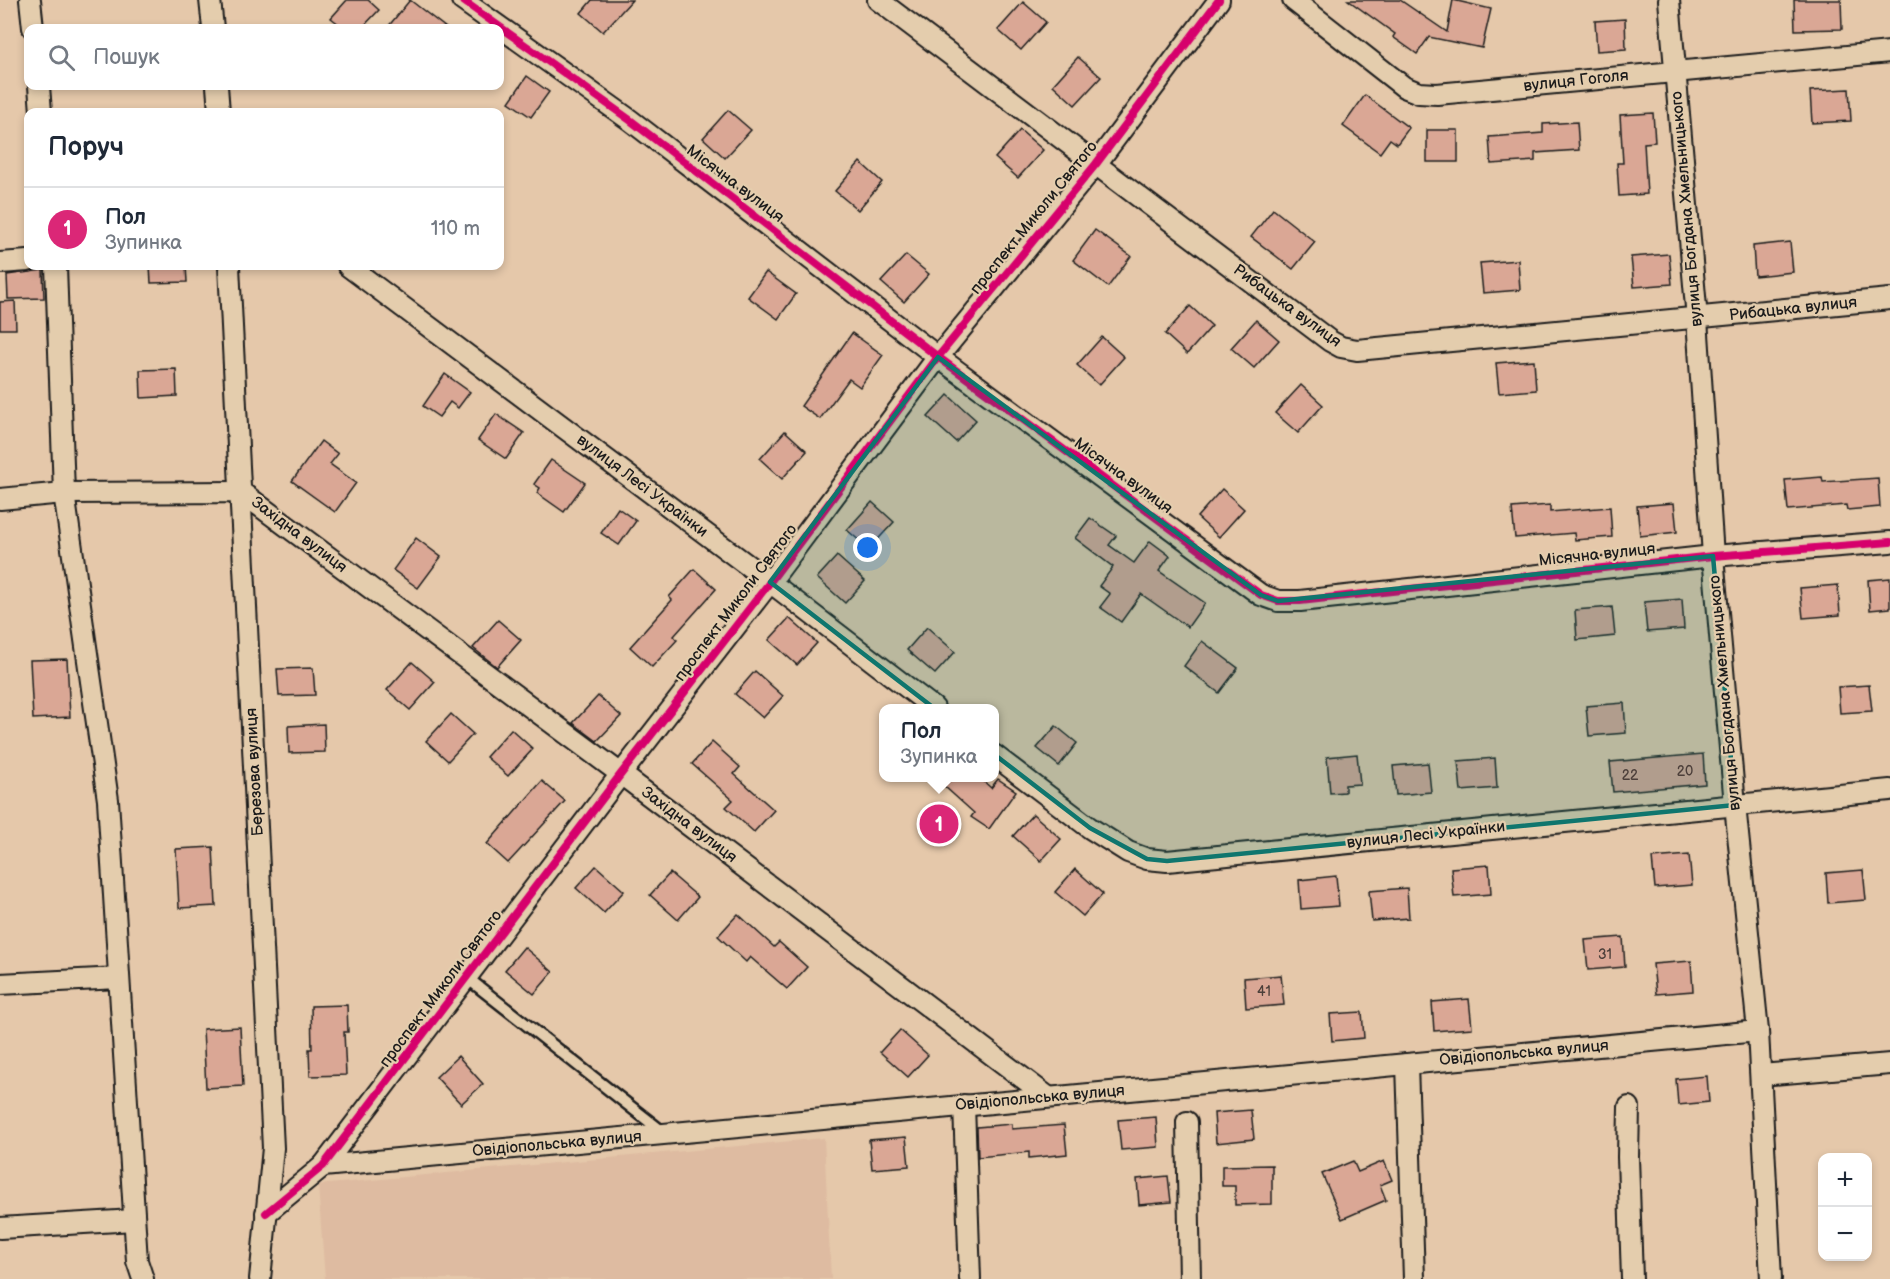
<!DOCTYPE html>
<html lang="uk">
<head>
<meta charset="utf-8">
<style>
	:root { --surface:#fff; --page:#f2f2f3; --text:#1f2937; --muted:#747a83; --line:#e0e1e3; --accent:#db2777 }
	body { margin:0; font-family:"Balsamiq Sans",sans-serif; background:var(--page); color:var(--text) }
	.controls { position:absolute; right:18px; bottom:18px; display:grid; overflow:hidden; border-radius:12px; box-shadow:0 3px 9px #0003 }
	.controls button { width:54px; height:54px; display:grid; place-items:center; padding:0; border:0; border-bottom:2px solid var(--line); background:var(--surface); color:var(--text); font:30px sans-serif }
	.you { position:absolute; left:868px; top:548px; width:21px; height:21px; margin:-15px; border:4px solid #fff; border-radius:50%; background:#1a73e8; box-shadow:0 0 0 9px #1a73e833 }
	.badge { display:grid; place-items:center; width:39px; height:39px; border-radius:50%; background:var(--accent); color:#fff; font-size:20px; font-weight:700 }
	.pin { position:absolute; translate:-50% -50%; border:3px solid #fff; box-shadow:0 2px 6px #0006 }
	.popup { position:absolute; left:879px; top:704px; width:120px; height:78px; box-sizing:border-box; display:grid; place-content:center; border-radius:12px; background:var(--surface); filter:drop-shadow(0 2px 4px #0005); font-size:20px; white-space:nowrap; color:var(--muted) }
	.popup b { font-size:22px; color:var(--text) }
	.popup::after { content:''; position:absolute; left:50%; top:100%; margin-left:-12px; border:12px solid transparent; border-top-color:var(--surface) }
	.list { margin:0; padding:0; list-style:none }
	h2 { display:flex; justify-content:space-between; align-items:center; height:78px; margin:0; padding:0 24px; font-size:26px }
	h2 small { font-size:20px; font-weight:400; color:var(--muted) }
	.list li { display:grid; grid-template-columns:39px 1fr auto; gap:18px; align-items:center; box-sizing:border-box; height:84px; padding:0 24px; border-top:2px solid var(--line) }
	.list b { display:block; font-size:22px; white-space:nowrap }
	.list p { margin:0; font-size:20px; white-space:nowrap; color:var(--muted) }
	.list em { font-size:20px; font-style:normal; color:var(--muted) }
	.icon { flex:none; width:33px; height:33px; fill:none; stroke:currentColor; stroke-width:2; stroke-linecap:round; stroke-linejoin:round }
	.map { position:relative; flex:none; width:1890px; height:1279px; overflow:hidden }
	.search { position:absolute; background:var(--surface); box-shadow:0 3px 9px #0003; left:24px; top:24px; width:480px; height:66px; display:flex; align-items:center; gap:15px; box-sizing:border-box; padding:0 21px; border-radius:12px; color:var(--muted); font-size:22px }
	.panel { position:absolute; background:var(--surface); box-shadow:0 3px 9px #0003; left:24px; top:108px; width:480px; height:162px; border-radius:12px }
	.map>svg:first-child { display:block }
	.built { fill:#debba1 }
	.building { fill:#daa795; stroke:#1c1c1c; stroke-width:1.5 }
	.lines { fill:none; stroke-linecap:round; stroke-linejoin:round }
	.service-casing { stroke:#1c1c1c; stroke-width:15 }
	.minor-casing { stroke:#1c1c1c; stroke-width:24 }
	.service { stroke:#e4cdad; stroke-width:10 }
	.minor { stroke:#e4cdad; stroke-width:20 }
	.cycleway-casing { stroke:#e4cdad; stroke-width:11 }
	.cycleway { stroke:#d6006c; stroke-width:8 }
	.marked { fill:#0f766e; fill-opacity:0.2; stroke:#0f766e; stroke-width:4.5; stroke-linejoin:round }
	.labels { text-anchor:middle; dominant-baseline:central; stroke-width:4.5; stroke-linejoin:round; paint-order:stroke }
	.number-label { font-size:14px; fill:#4c3f3a }
	.street-label { font-size:16px; fill:#1c1c1c; stroke:#e4cdad }
</style>
</head>
<body>
<div class="map">
<svg width="1890" height="1279" viewBox="0 0 1890 1279">
	<rect width="100%" height="100%" fill="#e5c8aa"/>
	<filter id="ink" filterUnits="userSpaceOnUse"><feTurbulence type="fractalNoise" baseFrequency=".0167" numOctaves="2"/><feDisplacementMap in="SourceGraphic" scale="12" xChannelSelector="R" yChannelSelector="G"/><feConvolveMatrix kernelMatrix="1 2 1 2 8 2 1 2 1" color-interpolation-filters="sRGB"/></filter>
	<g filter="url(#ink)">
		<path class="built" d="M824 1138 831 1279H325L318 1185Z"/>
		<g class="building">
			<path d="M347 0H368L379 10 362 28H344L331 18Z"/>
			<path d="M410 0 446 28H387Z"/>
			<path d="M592 0H632L603 32 581 13Z"/>
			<path d="M1348 0H1400L1447 32 1453 0 1491 9 1482 48 1429 37 1417 54 1393 37 1395 34Z"/>
			<path d="M1794 0H1841L1842 29 1795 30Z"/>
			<path d="M1023 2 1046 22 1021 50 998 30Z"/>
			<path d="M1625 19 1626 49 1597 51 1595 21Z"/>
			<path d="M1078 57 1101 77 1075 105 1053 85Z"/>
			<path d="M527 76 549 92 531 117 509 102Z"/>
			<path d="M1849 89 1851 121 1812 123 1810 91Z"/>
			<path d="M1365 95 1409 128 1397 144 1390 139 1380 153 1343 126Z"/>
			<path d="M728 110 751 130 725 158 703 138Z"/>
			<path d="M1653 113 1655 142 1644 143 1647 194 1619 196 1617 163H1623L1620 115Z"/>
			<path d="M1577 122 1579 150 1535 153V161L1491 164 1489 137 1543 133V124Z"/>
			<path d="M1020 130 1043 150 1018 178 995 158Z"/>
			<rect x="1427" y="130" width="31" height="32"/>
			<path d="M860 162 882 182 858 210 835 191Z"/>
			<path d="M1273 209 1315 242 1293 269 1251 237Z"/>
			<path d="M1095 230 1131 256 1108 287 1073 260Z"/>
			<path d="M1790 242 1793 272 1755 276 1753 246Z"/>
			<path d="M1669 254 1672 284 1634 287 1631 257Z"/>
			<path d="M906 255 929 274 904 302 881 282Z"/>
			<path d="M1518 260 1520 290 1483 293 1480 263Z"/>
			<path d="M150 266H186L187 282 151 283Z"/>
			<path d="M43 270 44 298 8 299 7 275Z"/>
			<path d="M766 272 796 294 778 319 748 297Z"/>
			<path d="M15 301 16 329H0V302Z"/>
			<path d="M1190 306 1212 326 1187 354 1165 334Z"/>
			<path d="M1256 320 1279 340 1254 368 1231 348Z"/>
			<path d="M852 333 883 355 860 387 849 379 820 419 801 406Z"/>
			<path d="M1102 337 1124 357 1099 385 1077 365Z"/>
			<path d="M1534 360 1536 390 1499 393 1496 363Z"/>
			<path d="M176 369 177 396 141 398 140 370Z"/>
			<path d="M445 374 470 392 458 408 450 402 439 417 423 406Z"/>
			<path d="M1301 385 1323 405 1298 433 1275 413Z"/>
			<path d="M948 395 976 420 956 442 928 417Z"/>
			<path d="M496 414 524 433 506 459 478 440Z"/>
			<path d="M785 431 807 451 782 479 760 459Z"/>
			<path d="M321 441 338 454 330 464 356 483 335 512 292 481Z"/>
			<path d="M551 460 585 483 564 512 537 493 540 488 534 484Z"/>
			<path d="M1822 477 1823 482 1878 478 1880 507 1847 510 1846 505 1788 510 1785 480Z"/>
			<path d="M1222 489 1244 509 1219 537 1197 517Z"/>
			<path d="M872 502 894 522 869 549 847 530Z"/>
			<path d="M1674 503 1677 532 1640 536 1637 506Z"/>
			<path d="M1550 505V512L1610 507 1612 537 1575 540 1574 533 1515 538 1512 508Z"/>
			<path d="M618 508 636 521 619 545 601 533Z"/>
			<path d="M1090 518 1116 536 1109 545 1134 563 1150 541 1170 556 1159 571 1205 603 1188 627 1141 594 1121 622 1100 607 1110 594 1099 586 1113 567 1075 538Z"/>
			<path d="M416 538 441 557 418 588 393 570Z"/>
			<path d="M837 556 865 581 845 603 817 578Z"/>
			<path d="M694 569 716 589 674 636 677 640 652 667 630 647 672 600 669 597Z"/>
			<path d="M1890 578V608L1870 610 1868 580Z"/>
			<path d="M1838 585 1840 615 1803 618 1800 588Z"/>
			<path d="M1682 599 1684 629 1647 632 1644 602Z"/>
			<path d="M1612 607 1615 636 1577 640 1575 610Z"/>
			<path d="M789 618 817 643 797 665 769 640Z"/>
			<path d="M498 620 521 640 497 667 473 648Z"/>
			<path d="M927 627 955 652 935 674 907 650Z"/>
			<path d="M1202 641 1238 668 1219 693 1184 666Z"/>
			<path d="M67 659 70 717 33 719 30 660Z"/>
			<path d="M412 662 435 682 410 710 387 690Z"/>
			<path d="M313 668 315 695 279 696 277 669Z"/>
			<path d="M755 671 783 696 763 718 735 694Z"/>
			<path d="M1869 685 1872 711 1840 713 1838 687Z"/>
			<path d="M598 696 621 716 597 741 573 723Z"/>
			<path d="M1624 703 1626 733 1589 736 1586 706Z"/>
			<path d="M451 714 473 734 448 761 426 741Z"/>
			<path d="M324 724 325 752 289 753 288 726Z"/>
			<path d="M1056 726 1077 743 1059 766 1037 748Z"/>
			<path d="M511 729 533 749 508 776 486 757Z"/>
			<path d="M712 742 740 767 734 774 774 810 754 832 726 807 733 800 692 764Z"/>
			<path d="M1357 754 1360 784 1345 785V792L1330 793 1327 757Z"/>
			<path d="M1703 754 1705 784 1613 792 1610 762Z"/>
			<path d="M1495 758 1497 788 1461 791 1458 761Z"/>
			<path d="M1428 763 1431 792 1396 795 1393 766Z"/>
			<path d="M934 777H979L991 788 998 779 1016 791 989 829 971 817 974 813Z"/>
			<path d="M542 781 565 801 508 863 487 844Z"/>
			<path d="M1033 814 1061 839 1041 861 1013 836Z"/>
			<path d="M213 847 216 906 179 908 176 849Z"/>
			<path d="M1689 855 1692 885 1655 888 1652 858Z"/>
			<path d="M1489 865 1491 894 1454 897 1451 868Z"/>
			<path d="M596 866 624 891 604 913 576 888Z"/>
			<path d="M1075 869 1103 894 1083 916 1055 892Z"/>
			<path d="M1863 870 1866 900 1828 903 1826 873Z"/>
			<path d="M670 873 698 897 678 920 650 895Z"/>
			<path d="M1336 876 1339 906 1301 909 1299 880Z"/>
			<path d="M1407 888 1409 918 1372 921 1369 891Z"/>
			<path d="M738 914 774 947 779 942 807 967 787 989 750 957 746 962 718 936Z"/>
			<path d="M1623 937 1625 967 1588 970 1585 940Z"/>
			<path d="M524 947 553 972 534 994 505 970Z"/>
			<path d="M1691 961 1693 991 1656 994 1653 964Z"/>
			<path d="M1281 975 1284 1005 1246 1008 1244 978Z"/>
			<path d="M1469 999 1472 1028 1434 1031 1432 1002Z"/>
			<path d="M347 1005 348 1032H344L346 1075 310 1076 309 1049H312L311 1006Z"/>
			<path d="M1362 1012 1364 1038 1332 1041 1330 1014Z"/>
			<path d="M240 1027 243 1086 206 1088 203 1029Z"/>
			<path d="M900 1030 928 1055 908 1077 880 1052Z"/>
			<path d="M458 1056 483 1084 461 1104 436 1077Z"/>
			<path d="M1707 1076 1709 1102 1678 1105 1676 1079Z"/>
			<path d="M1251 1110 1254 1139 1216 1143 1214 1113Z"/>
			<path d="M1156 1117 1158 1147 1121 1150 1118 1120Z"/>
			<path d="M1012 1124V1129L1064 1125 1067 1154 1029 1158V1152L978 1157 977 1127Z"/>
			<path d="M906 1137 909 1166 872 1169 869 1140Z"/>
			<path d="M1353 1161 1358 1172 1384 1161 1392 1180 1380 1185 1386 1200 1342 1219 1322 1174Z"/>
			<path d="M1272 1165V1204L1235 1205V1186H1222V1166Z"/>
			<path d="M1168 1176 1171 1202 1139 1205 1137 1179Z"/>
		</g>
		<g class="lines">
			<g class="service-casing">
				<path id="service" d="M466 977 664 1133"/>
			</g>
			<g class="minor-casing">
				<g id="minor">
					<path d="M30 0 33 28"/>
					<path d="M210 0 213 28"/>
					<path d="M462 0 630 120 938 357 1261 595 1278 601H1300L1713 556 1890 542"/>
					<path d="M878 0 1330 341 1341 347 1357 350 1890 299"/>
					<path d="M1293 0 1404 87 1419 93 1437 94 1890 52"/>
					<path d="M1669 0 1697 319 1713 556 1735 805 1758 1031 1771 1279"/>
					<path d="M39 86 41 112"/>
					<path d="M217 86 219 112"/>
					<path d="M0 263 28 261"/>
					<path d="M56 266 64 493 108 800 137 1261 143 1279"/>
					<path d="M229 266 273 1148 260 1279"/>
					<path d="M348 266 770 582 934 708"/>
					<path d="M0 499 64 493 241 492 621 774 1048 1097"/>
					<path d="M994 755 1090 828 1128 852 1147 859 1167 861 1890 790"/>
					<path d="M0 984 119 978"/>
					<path d="M1407 1064 1414 1279"/>
					<path d="M1761 1075 1890 1064"/>
					<path d="M964 1105 970 1279"/>
					<path d="M1629 1107 1628 1157 1632 1279"/>
					<path d="M1187 1122 1190 1279"/>
					<path d="M323 1166 1758 1031"/>
					<path d="M266 1213 323 1166 621 774 770 582 938 357 1096 164 1219 0"/>
					<path d="M0 1228 134 1220"/>
				</g>
			</g>
			<use href="#service" class="service"/>
			<use href="#minor" class="minor"/>
			<g class="cycleway-casing">
				<g id="cycleway">
					<path d="M462 0 630 120 938 357 1261 595 1278 601H1300L1713 556 1890 542"/>
					<path d="M266 1213 323 1166 621 774 770 582 938 357 1096 164 1219 0"/>
				</g>
			</g>
			<use href="#cycleway" class="cycleway"/>
		</g>
	</g>
	<path class="marked" d="M938 357 1261 595 1278 601 1713 556 1735 805 1167 861 1147 859 1090 828 770 582Z"/>
	<g class="labels">
		<g class="number-label">
			<text x="1685" y="771">20</text>
			<text x="1630" y="775">22</text>
			<text x="1605" y="954">31</text>
			<text x="1264" y="991">41</text>
		</g>
		<g class="street-label">
			<text transform="translate(1576 81) rotate(-6)">вулиця Гоголя</text>
			<text transform="translate(735 184) rotate(37)">Місячна вулиця</text>
			<text transform="translate(1687 209) rotate(-95)">вулиця Богдана Хмельницького</text>
			<text transform="translate(1034 218) rotate(-51)">проспект Миколи Святого</text>
			<text transform="translate(1287 306) rotate(36)">Рибацька вулиця</text>
			<text transform="translate(1793 309) rotate(-6)">Рибацька вулиця</text>
			<text transform="translate(1123 476) rotate(36)">Місячна вулиця</text>
			<text transform="translate(642 486) rotate(37)">вулиця Лесі Українки</text>
			<text transform="translate(299 535) rotate(37)">Західна вулиця</text>
			<text transform="translate(1597 555) rotate(-6)">Місячна вулиця</text>
			<text transform="translate(736 603) rotate(-53)">проспект Миколи Святого</text>
			<text transform="translate(1725 693) rotate(-95)">вулиця Богдана Хмельницького</text>
			<text transform="translate(255 772) rotate(-93)">Березова вулиця</text>
			<text transform="translate(689 825) rotate(37)">Західна вулиця</text>
			<text transform="translate(1426 835) rotate(-6)">вулиця Лесі Українки</text>
			<text transform="translate(441 989) rotate(-53)">проспект Миколи Святого</text>
			<text transform="translate(1524 1053) rotate(-5)">Овідіопольська вулиця</text>
			<text transform="translate(1040 1098) rotate(-5)">Овідіопольська вулиця</text>
			<text transform="translate(557 1144) rotate(-5)">Овідіопольська вулиця</text>
		</g>
	</g>
</svg>
<div class="controls">
<button>+</button>
<button>−</button>
</div>
<div class="you"></div>
<div class="pin badge" style="left:939px;top:824px">1</div>
<div class="popup"><b>Пол</b>Зупинка</div>
<div class="search"><svg class="icon" aria-label="search" viewBox="0 0 24 24"><circle cx="10" cy="10" r="6"/><path d="M15 15l6 6"/></svg>Пошук</div>
<section class="panel">
<h2>Поруч<small></small></h2>
<ul class="list">
<li><span class="badge">1</span><div><b>Пол</b><p>Зупинка</p></div><em>110 m</em></li>
</ul>
</section>
</div>
</body>
</html>
